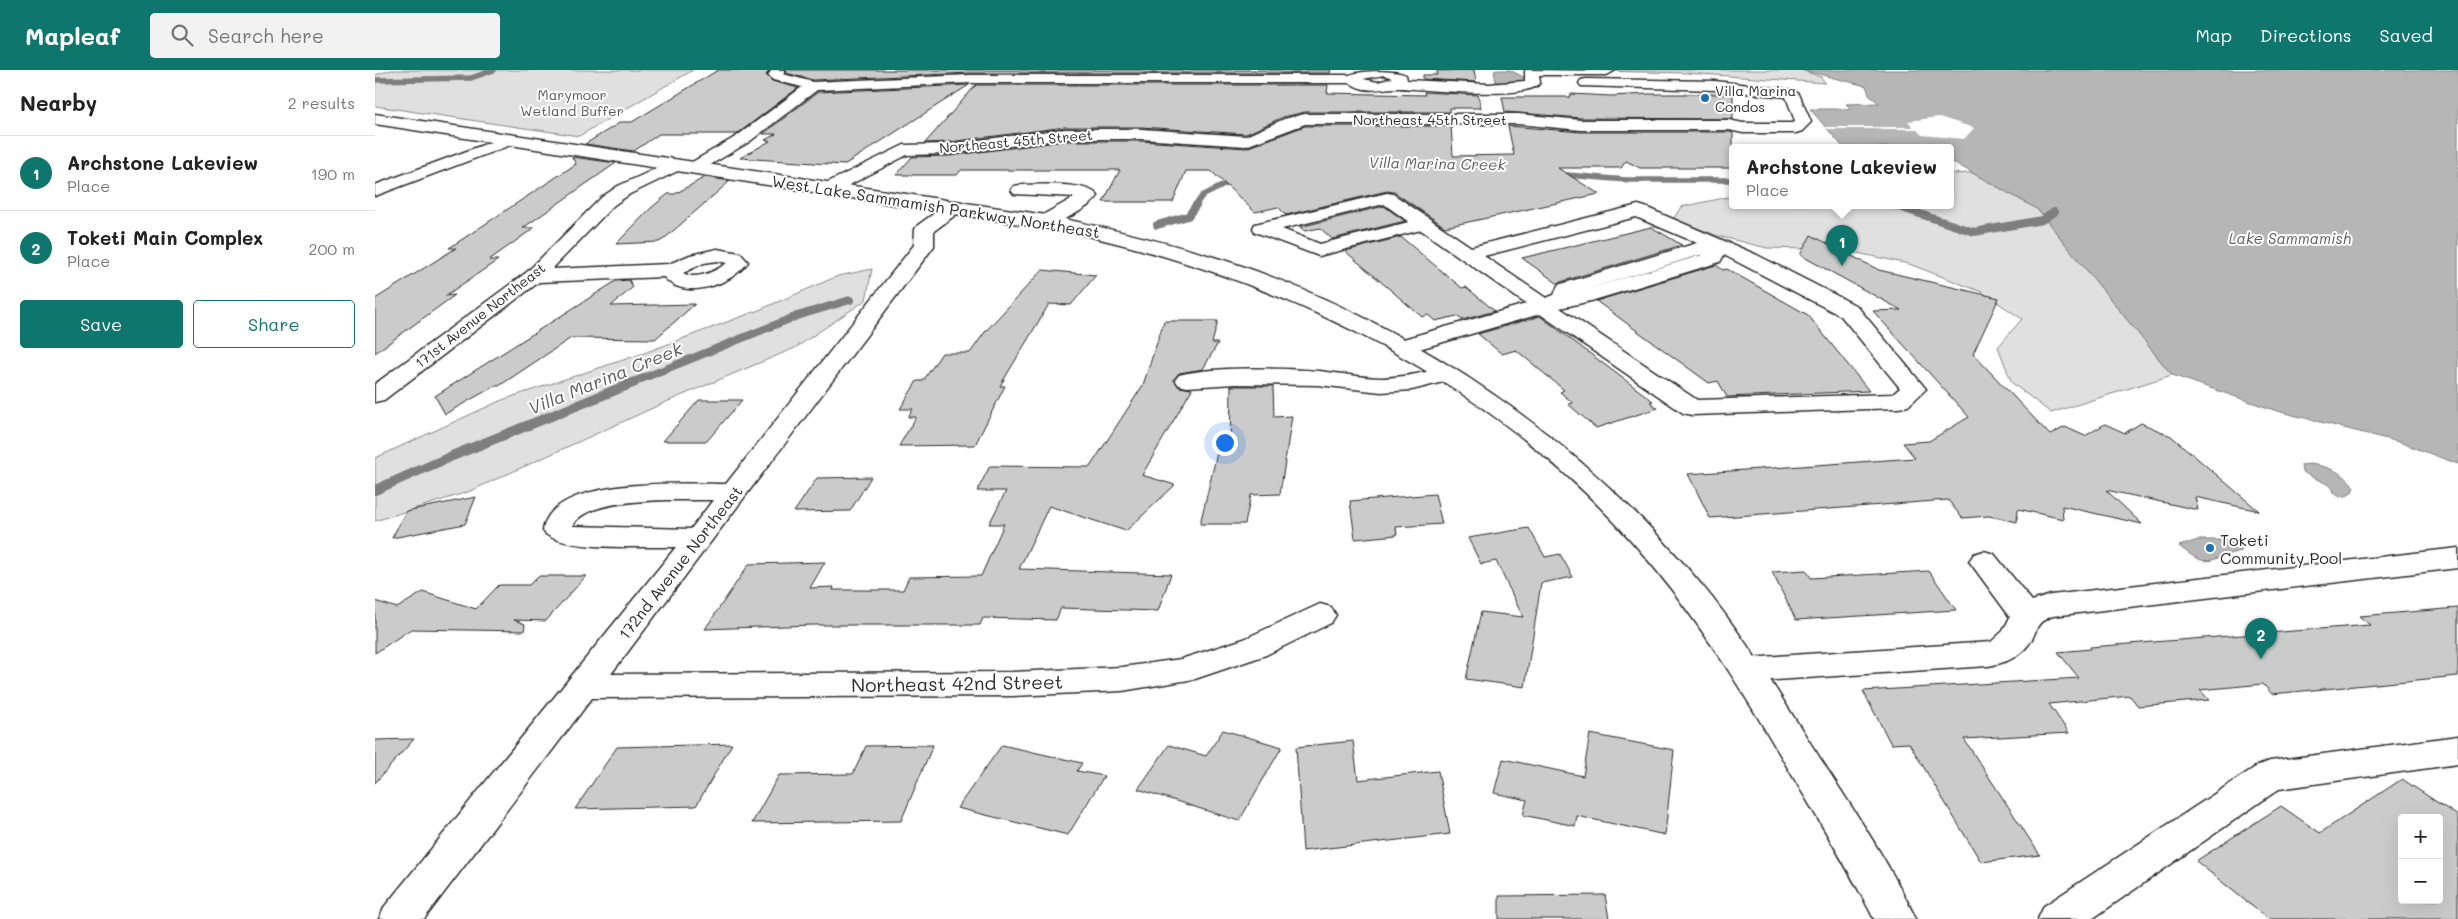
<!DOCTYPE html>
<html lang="en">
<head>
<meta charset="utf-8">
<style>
	:root { --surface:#fff; --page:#f2f2f2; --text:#222; --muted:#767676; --line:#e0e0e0; --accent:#0f766e }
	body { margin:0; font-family:Mali,sans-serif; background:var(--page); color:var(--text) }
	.controls { position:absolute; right:15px; bottom:15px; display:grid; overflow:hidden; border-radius:5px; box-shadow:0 5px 20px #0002 }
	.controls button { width:45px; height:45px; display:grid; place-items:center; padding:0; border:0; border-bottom:1px solid var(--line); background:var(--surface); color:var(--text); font:25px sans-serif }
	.you { position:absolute; left:849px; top:372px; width:18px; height:18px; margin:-12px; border:4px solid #fff; border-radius:50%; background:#1a73e8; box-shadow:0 0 0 8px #1a73e833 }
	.badge { display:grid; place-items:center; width:32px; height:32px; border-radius:50%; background:var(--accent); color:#fff; font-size:16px; font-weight:700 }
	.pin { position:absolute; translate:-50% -41px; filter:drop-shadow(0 1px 2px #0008) }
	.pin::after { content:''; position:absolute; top:26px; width:18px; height:15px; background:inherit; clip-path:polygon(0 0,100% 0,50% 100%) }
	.popup { position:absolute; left:1354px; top:74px; width:225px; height:65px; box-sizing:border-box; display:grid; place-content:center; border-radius:5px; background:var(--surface); filter:drop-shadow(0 1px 4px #0005); font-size:16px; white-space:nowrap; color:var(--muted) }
	.popup b { font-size:19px; color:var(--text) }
	.popup::after { content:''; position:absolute; left:50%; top:100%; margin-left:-10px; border:10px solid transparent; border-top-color:var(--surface) }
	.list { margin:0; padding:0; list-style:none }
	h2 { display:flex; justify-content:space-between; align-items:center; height:65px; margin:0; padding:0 20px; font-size:21px }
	h2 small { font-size:16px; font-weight:400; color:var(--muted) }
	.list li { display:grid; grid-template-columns:32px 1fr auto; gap:15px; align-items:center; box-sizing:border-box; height:75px; padding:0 20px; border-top:1px solid var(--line) }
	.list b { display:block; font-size:19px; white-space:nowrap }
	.list p { margin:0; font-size:16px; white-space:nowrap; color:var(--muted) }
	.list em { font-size:16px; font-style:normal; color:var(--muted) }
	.actions { display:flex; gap:10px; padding:15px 20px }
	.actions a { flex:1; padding:11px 0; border:1px solid var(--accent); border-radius:5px; text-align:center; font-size:18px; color:var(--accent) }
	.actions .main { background:var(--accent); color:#fff }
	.icon { flex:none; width:28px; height:28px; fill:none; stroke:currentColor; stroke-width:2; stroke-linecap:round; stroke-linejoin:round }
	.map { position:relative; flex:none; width:2083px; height:849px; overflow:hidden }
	header { display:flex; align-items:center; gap:30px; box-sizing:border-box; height:70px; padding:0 25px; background:var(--accent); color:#fff }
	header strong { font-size:24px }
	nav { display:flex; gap:28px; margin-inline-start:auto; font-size:18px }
	.search { width:350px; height:45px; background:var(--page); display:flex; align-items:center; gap:12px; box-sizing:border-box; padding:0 18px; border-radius:5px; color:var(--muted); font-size:19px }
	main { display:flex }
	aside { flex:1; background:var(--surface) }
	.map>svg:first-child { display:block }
	.green { fill:#e0e0e0; stroke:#868686 }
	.water { fill:#b6b6b6; stroke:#7e7e7e }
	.pier { fill:#fff }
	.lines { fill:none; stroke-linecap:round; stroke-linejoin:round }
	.stream-far2 { stroke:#7e7e7e; stroke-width:5.5 }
	.stream-far1 { stroke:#7e7e7e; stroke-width:8 }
	.stream { stroke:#7e7e7e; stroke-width:10 }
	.building { fill:#cbcbcb; stroke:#2b2b2b; fill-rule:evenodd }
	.minor-casing { stroke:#2b2b2b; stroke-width:3 }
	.major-casing { stroke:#2b2b2b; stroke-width:3 }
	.minor { fill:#fff; fill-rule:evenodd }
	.major { fill:#fff; fill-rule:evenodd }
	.poi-dot { fill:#1f6fb2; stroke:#fff; stroke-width:2 }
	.labels { text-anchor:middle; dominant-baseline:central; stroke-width:4; stroke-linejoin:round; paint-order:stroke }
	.far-poi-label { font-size:14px; fill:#2b2b2b; stroke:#fff; text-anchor:start }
	.far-park-label { font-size:14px; fill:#585858; stroke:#fff }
	.far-street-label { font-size:14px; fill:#2b2b2b; stroke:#fff }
	.far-water-label { font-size:15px; font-style:italic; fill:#5c5c5c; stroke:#fff }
	.street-label { font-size:16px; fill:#2b2b2b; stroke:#fff }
	.poi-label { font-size:16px; fill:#2b2b2b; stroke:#fff; text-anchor:start }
	.water-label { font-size:18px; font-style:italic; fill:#5c5c5c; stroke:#fff }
	.near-street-label { font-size:19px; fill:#2b2b2b; stroke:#fff }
</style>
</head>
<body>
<header>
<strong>Mapleaf</strong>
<div class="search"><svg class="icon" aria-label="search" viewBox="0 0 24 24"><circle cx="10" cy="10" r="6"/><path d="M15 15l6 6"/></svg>Search here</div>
<nav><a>Map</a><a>Directions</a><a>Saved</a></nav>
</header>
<main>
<aside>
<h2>Nearby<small>2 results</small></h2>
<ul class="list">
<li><span class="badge">1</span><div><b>Archstone Lakeview</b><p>Place</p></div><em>190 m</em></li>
<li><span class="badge">2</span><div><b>Toketi Main Complex</b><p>Place</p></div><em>200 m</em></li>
</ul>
<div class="actions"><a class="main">Save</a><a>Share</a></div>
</aside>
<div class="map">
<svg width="2083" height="849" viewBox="0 0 2083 849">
	<rect width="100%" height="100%" fill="#fff"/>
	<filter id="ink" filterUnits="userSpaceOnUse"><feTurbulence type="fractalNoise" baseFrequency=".02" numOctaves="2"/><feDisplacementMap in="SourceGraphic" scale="10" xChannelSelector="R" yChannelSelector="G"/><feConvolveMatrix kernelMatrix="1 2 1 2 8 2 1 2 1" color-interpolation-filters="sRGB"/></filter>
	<g filter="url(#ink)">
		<g class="green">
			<path d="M16 0H318L204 66 0 36V5Z"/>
			<path d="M1174 0H1426L1446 7 1450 13 1311 3Z"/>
			<path d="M1598 103 1662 139 1797 305 1676 343 1637 313 1623 277 1647 249 1607 222 1534 194 1468 180 1392 178 1343 166 1298 149 1306 137 1358 126V135H1576V104Z"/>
			<path d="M497 199 491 230 420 278 291 332 93 422 0 451V388L127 330 269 283 384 240 463 206Z"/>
		</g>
		<g class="water">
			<path d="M1119 0H1135L1152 9V12H1121Z"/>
			<path d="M1427 0H2083V394L2024 372 1902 341 1797 305 1662 139 1576 91V77H1468L1435 39H1476L1471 34 1504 33 1495 26 1491 16Z"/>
			<path d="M1935 394C1951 396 1970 402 1979 417 1977 425 1972 426 1965 427L1957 422 1959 421C1954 411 1936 409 1927 401L1926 395Z"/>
			<path d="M1823 470H1853L1867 481C1833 487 1836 502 1804 476Z"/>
		</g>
		<path class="pier" d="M1564 47 1599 58 1589 69 1547 65 1541 59H1452L1450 57H1538L1533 51Z"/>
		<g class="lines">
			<g class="stream-far2">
				<path d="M0 10 96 8 119 0"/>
				<path d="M1181 104 1251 110H1358"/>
				<path d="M1518 135 1521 136"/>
				<path d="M820 136 827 126 863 108"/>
			</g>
			<g class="stream-far1">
				<path d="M1518 135 1599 162 1667 150 1679 142"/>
				<path d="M782 155 813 146 821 135"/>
				<path d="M256 313 422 246 475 230"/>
			</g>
			<path class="stream" d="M0 420 77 386 260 312"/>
		</g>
		<g class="building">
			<path d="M343 0H395L391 5 397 11 423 18 362 64H284L259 81 210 74 246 52H257Z"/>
			<path d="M413 0H956L955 3H595L438 10 411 3Z"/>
			<path d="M1099 0 1101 12 1048 9V5H1062V1Z"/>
			<path d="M594 15 469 95 365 88 395 71 390 70 401 64H388L443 22Z"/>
			<path d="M601 15H953L952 23 1050 25 1049 22 1103 25 1106 38H1075V42H930L908 47 871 64 766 57H690L574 72 550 73Z"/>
			<path d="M1196 24 1236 26 1273 24H1358V49L1206 48 1130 42 1127 27H1195Z"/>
			<path d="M930 56H1076L1078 86 1139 85 1133 56 1206 62H1354L1358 63V98H1265L1251 91 1246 98H1183L1224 124 1070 157 1019 122 1012 121 911 145 903 137 880 142 836 101H811L798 132H728L745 100H586L582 105H521L537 87 574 86 690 71H766L871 78Z"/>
			<path d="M197 87 241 93 148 158H159L114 190H123L70 226 80 225 0 283V229L81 178H74L201 94Z"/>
			<path d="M330 107 355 111 289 169 284 172 241 174 276 138 293 124H300Z"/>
			<path d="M1009 136 1030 151 957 169 945 158 930 161 925 157Z"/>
			<path d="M1276 157 1307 175 1182 213 1147 188Z"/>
			<path d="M1436 165 1504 200 1624 228 1598 284 1675 365 1690 357 1710 366 1730 354 1750 363 1766 353 1796 366 1884 441 1820 427 1823 440 1731 420 1767 454 1687 436 1688 449 1643 439 1642 452 1614 446 1587 448 1573 430 1335 448 1313 404 1540 388 1528 373 1554 371 1594 347 1498 241 1526 240 1425 185Z"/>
			<path d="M1026 167 1087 218 1091 217 1120 241 1087 250 1082 246 1060 251 1053 245 1047 247 970 181Z"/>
			<path d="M1341 195 1348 200 1352 199 1433 245 1494 321 1352 327 1343 311 1334 313 1221 231Z"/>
			<path d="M667 200 721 205 696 235 674 234 625 316H630L600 375 524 376 541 347H533L538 339H525L542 311H548L567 283H595L610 262Z"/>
			<path d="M254 210 258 217 236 236 320 234 280 269 196 268 124 316H120L70 344 60 326 241 211Z"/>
			<path d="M1165 246 1278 331 1275 332 1283 338 1221 358 1193 334 1198 333 1185 322 1189 320 1141 280 1127 284 1103 264Z"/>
			<path d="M789 251H843L837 273H843L828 299 804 303 799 309 804 317 817 319 767 405 800 415 751 461 674 436 644 499 796 504 783 541 686 538 681 550 608 548 605 555H438L330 559 374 494 450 492 435 518 459 517 458 520H528L534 507 606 506 629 454H614L631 421H602L615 396 715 397 768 315Z"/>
			<path d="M856 316H898L899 347 917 346 905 424 876 425 870 454H825L842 383H855Z"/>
			<path d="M324 330H367L332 371H288Z"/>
			<path d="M496 407 475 441 419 442 442 408Z"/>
			<path d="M1060 424 1067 454 1021 457 1022 465 980 469 975 431Z"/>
			<path d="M101 427 90 454 17 468 31 441Z"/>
			<path d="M1154 458 1170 487 1185 484 1198 507 1166 513 1150 617 1091 609 1106 542 1148 547 1121 491 1106 494 1093 468Z"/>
			<path d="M1431 500 1436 508 1554 501 1581 540 1421 550 1397 502Z"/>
			<path d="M163 506H211L171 551 139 550 150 554 149 561 36 559 0 583V531L22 538 48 522 101 539 124 515H154Z"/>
			<path d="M2083 538V606L1897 624 1888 614 1825 620 1834 630 1763 636 1755 626 1674 634 1694 663 1589 669 1665 785 1606 792 1534 673 1516 674 1488 621 1704 608 1683 582 1716 579 1715 577 1995 555 1984 546Z"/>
			<path d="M848 660 907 677 864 751 763 719 794 675 831 686Z"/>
			<path d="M1215 664 1299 680 1290 765 1202 746 1200 756 1148 745 1152 730 1119 723 1128 689 1208 706Z"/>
			<path d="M39 669 0 713V670Z"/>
			<path d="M978 671 983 710 1063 701 1075 764 928 781 921 677Z"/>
			<path d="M357 674 321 736 200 739 242 677Z"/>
			<path d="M558 675 526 751 377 753 404 705 478 704 491 676Z"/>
			<path d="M627 675 707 693 702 701 729 706 693 765 582 738Z"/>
			<path d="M2027 709 2083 746V849H1893L1821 791 1906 736 1945 763ZM2027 748H2064V830H2027Z"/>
			<path d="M1230 825 1234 849H1124V826Z"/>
		</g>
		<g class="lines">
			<g class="minor-casing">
				<g id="minor">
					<path d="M397 0H411L408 4 438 12 595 5H975C986 0 1020 0 1031 5L1032 10 1114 14 1150 11V0L1239 1 1232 5H1164L1165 13C1152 31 1048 19 1024 18 1006 17 993 25 975 13H595L442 20 374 72 325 101 319 102 311 97 255 124 239 135 177 199 294 194 315 185 342 179 365 183 373 192C358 214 309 232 289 207L164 212 9 330 0 332V314L152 202 227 127 243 116 298 91 304 90 312 95 362 66 427 17 398 10 393 5ZM1009 5 1017 8 1003 12 988 9ZM342 191 352 193C341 201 321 211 308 203L329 193Z"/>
					<path d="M1211 9 1340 11 1417 20 1424 24 1436 52 1427 61 1421 63H1368L1354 60H1206L1143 54H930L871 76 766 69H690L574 84 532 85 463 121H451L448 117 451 113 529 75 574 74 690 59H766L871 66 909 49 930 44H1143L1206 50H1354L1368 53H1417L1420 51 1411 27 1340 20 1206 16 1204 13 1206 10Z"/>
					<path d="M135 65 143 70 141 73 0 126V115Z"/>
					<path d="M645 115C663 115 713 111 723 126 715 138 678 158 664 155L662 151 664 147 700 127 639 124 636 120 639 116Z"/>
					<path d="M1012 123 1018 124 1096 177 1263 135 1270 137 1382 185 1482 236 1551 319 1533 336 1524 338 1317 345 1308 343 1165 244 1034 282 1026 284 1018 282 1015 277 1018 272 1151 234 1046 160 944 186 880 162 878 158 880 154ZM1009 134 1034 152 945 174 907 159ZM1261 147 1322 173 1183 215 1179 225 1171 228 1109 186ZM1325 185H1327L1206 221ZM1349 185 1466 246 1525 318 1518 324 1322 330 1185 238 1216 231 1345 192Z"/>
					<path d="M581 131 587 132 590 136 587 140 559 161V176L556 180 236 604 637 602 747 597 806 589 869 569 945 534 956 537 961 545 956 553 891 585 820 609 747 621 637 626 217 628 49 849H4L10 836 301 477C274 476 182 482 168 461 174 405 311 414 351 414L539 175 540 159 543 155 575 132ZM291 430H338L316 459 197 456C209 432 267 431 291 430Z"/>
					<path d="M1072 297 1080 299 1084 304 1080 309 1037 320 1006 322 943 315 860 314 812 317 804 315 800 310 804 305C839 296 907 298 944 301 965 303 987 308 1008 308 1031 307 1051 302 1072 297Z"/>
					<path d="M2083 478V498L1678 546C1658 553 1664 560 1654 574 1643 588 1630 593 1613 596L1371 612 1359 608 1354 600 1359 592 1371 588 1616 572 1628 561 1635 547 1594 491 1599 484 1609 481 1619 484 1657 531 1676 525Z"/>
					<path d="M2083 666V694L1904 719 1717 849H1663L1669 836 1882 696 1895 691Z"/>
				</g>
			</g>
			<g class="major-casing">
				<path id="major" d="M0 44 671 145C736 159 801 174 864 195 1044 258 1204 368 1326 514 1366 562 1399 616 1432 668 1470 727 1511 786 1541 849H1499C1473 798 1443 749 1414 700 1368 621 1321 545 1261 476 1115 308 908 209 695 162L0 54Z"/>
			</g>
			<use href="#minor" class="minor"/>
			<use href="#major" class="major"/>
		</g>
	</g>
	<g class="poi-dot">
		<circle cx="1330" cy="28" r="5"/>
		<circle cx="1835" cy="478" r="5"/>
	</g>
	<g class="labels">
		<g class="far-poi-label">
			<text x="1340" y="20">Villa Marina<tspan x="1340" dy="16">Condos</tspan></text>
		</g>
		<g class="far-park-label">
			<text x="197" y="24">Marymoor<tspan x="197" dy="16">Wetland Buffer</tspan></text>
		</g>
		<g class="far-street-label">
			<text x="1055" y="49">Northeast 45th Street</text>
			<text transform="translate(641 71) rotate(-5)">Northeast 45th Street</text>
			<text transform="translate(105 245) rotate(-38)">171st Avenue Northeast</text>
		</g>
		<g class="far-water-label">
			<text transform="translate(1062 93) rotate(1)">Villa Marina Creek</text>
			<text x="1915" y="168">Lake Sammamish</text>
		</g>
		<g class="street-label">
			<text transform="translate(561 136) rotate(9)">West Lake Sammamish Parkway Northeast</text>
			<text transform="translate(305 492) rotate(-52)">172nd Avenue Northeast</text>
		</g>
		<g class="poi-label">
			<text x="1845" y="469">Toketi<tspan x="1845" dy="18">Community Pool</tspan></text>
		</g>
		<g class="water-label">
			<text transform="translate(230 308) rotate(-22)">Villa Marina Creek</text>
		</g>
		<g class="near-street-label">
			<text transform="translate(582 613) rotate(-1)">Northeast 42nd Street</text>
		</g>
	</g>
</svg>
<div class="controls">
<button>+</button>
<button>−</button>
</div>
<div class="you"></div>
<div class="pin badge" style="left:1467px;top:196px">1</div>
<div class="popup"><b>Archstone Lakeview</b>Place</div>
<div class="pin badge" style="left:1886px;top:589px">2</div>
</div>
</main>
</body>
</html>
